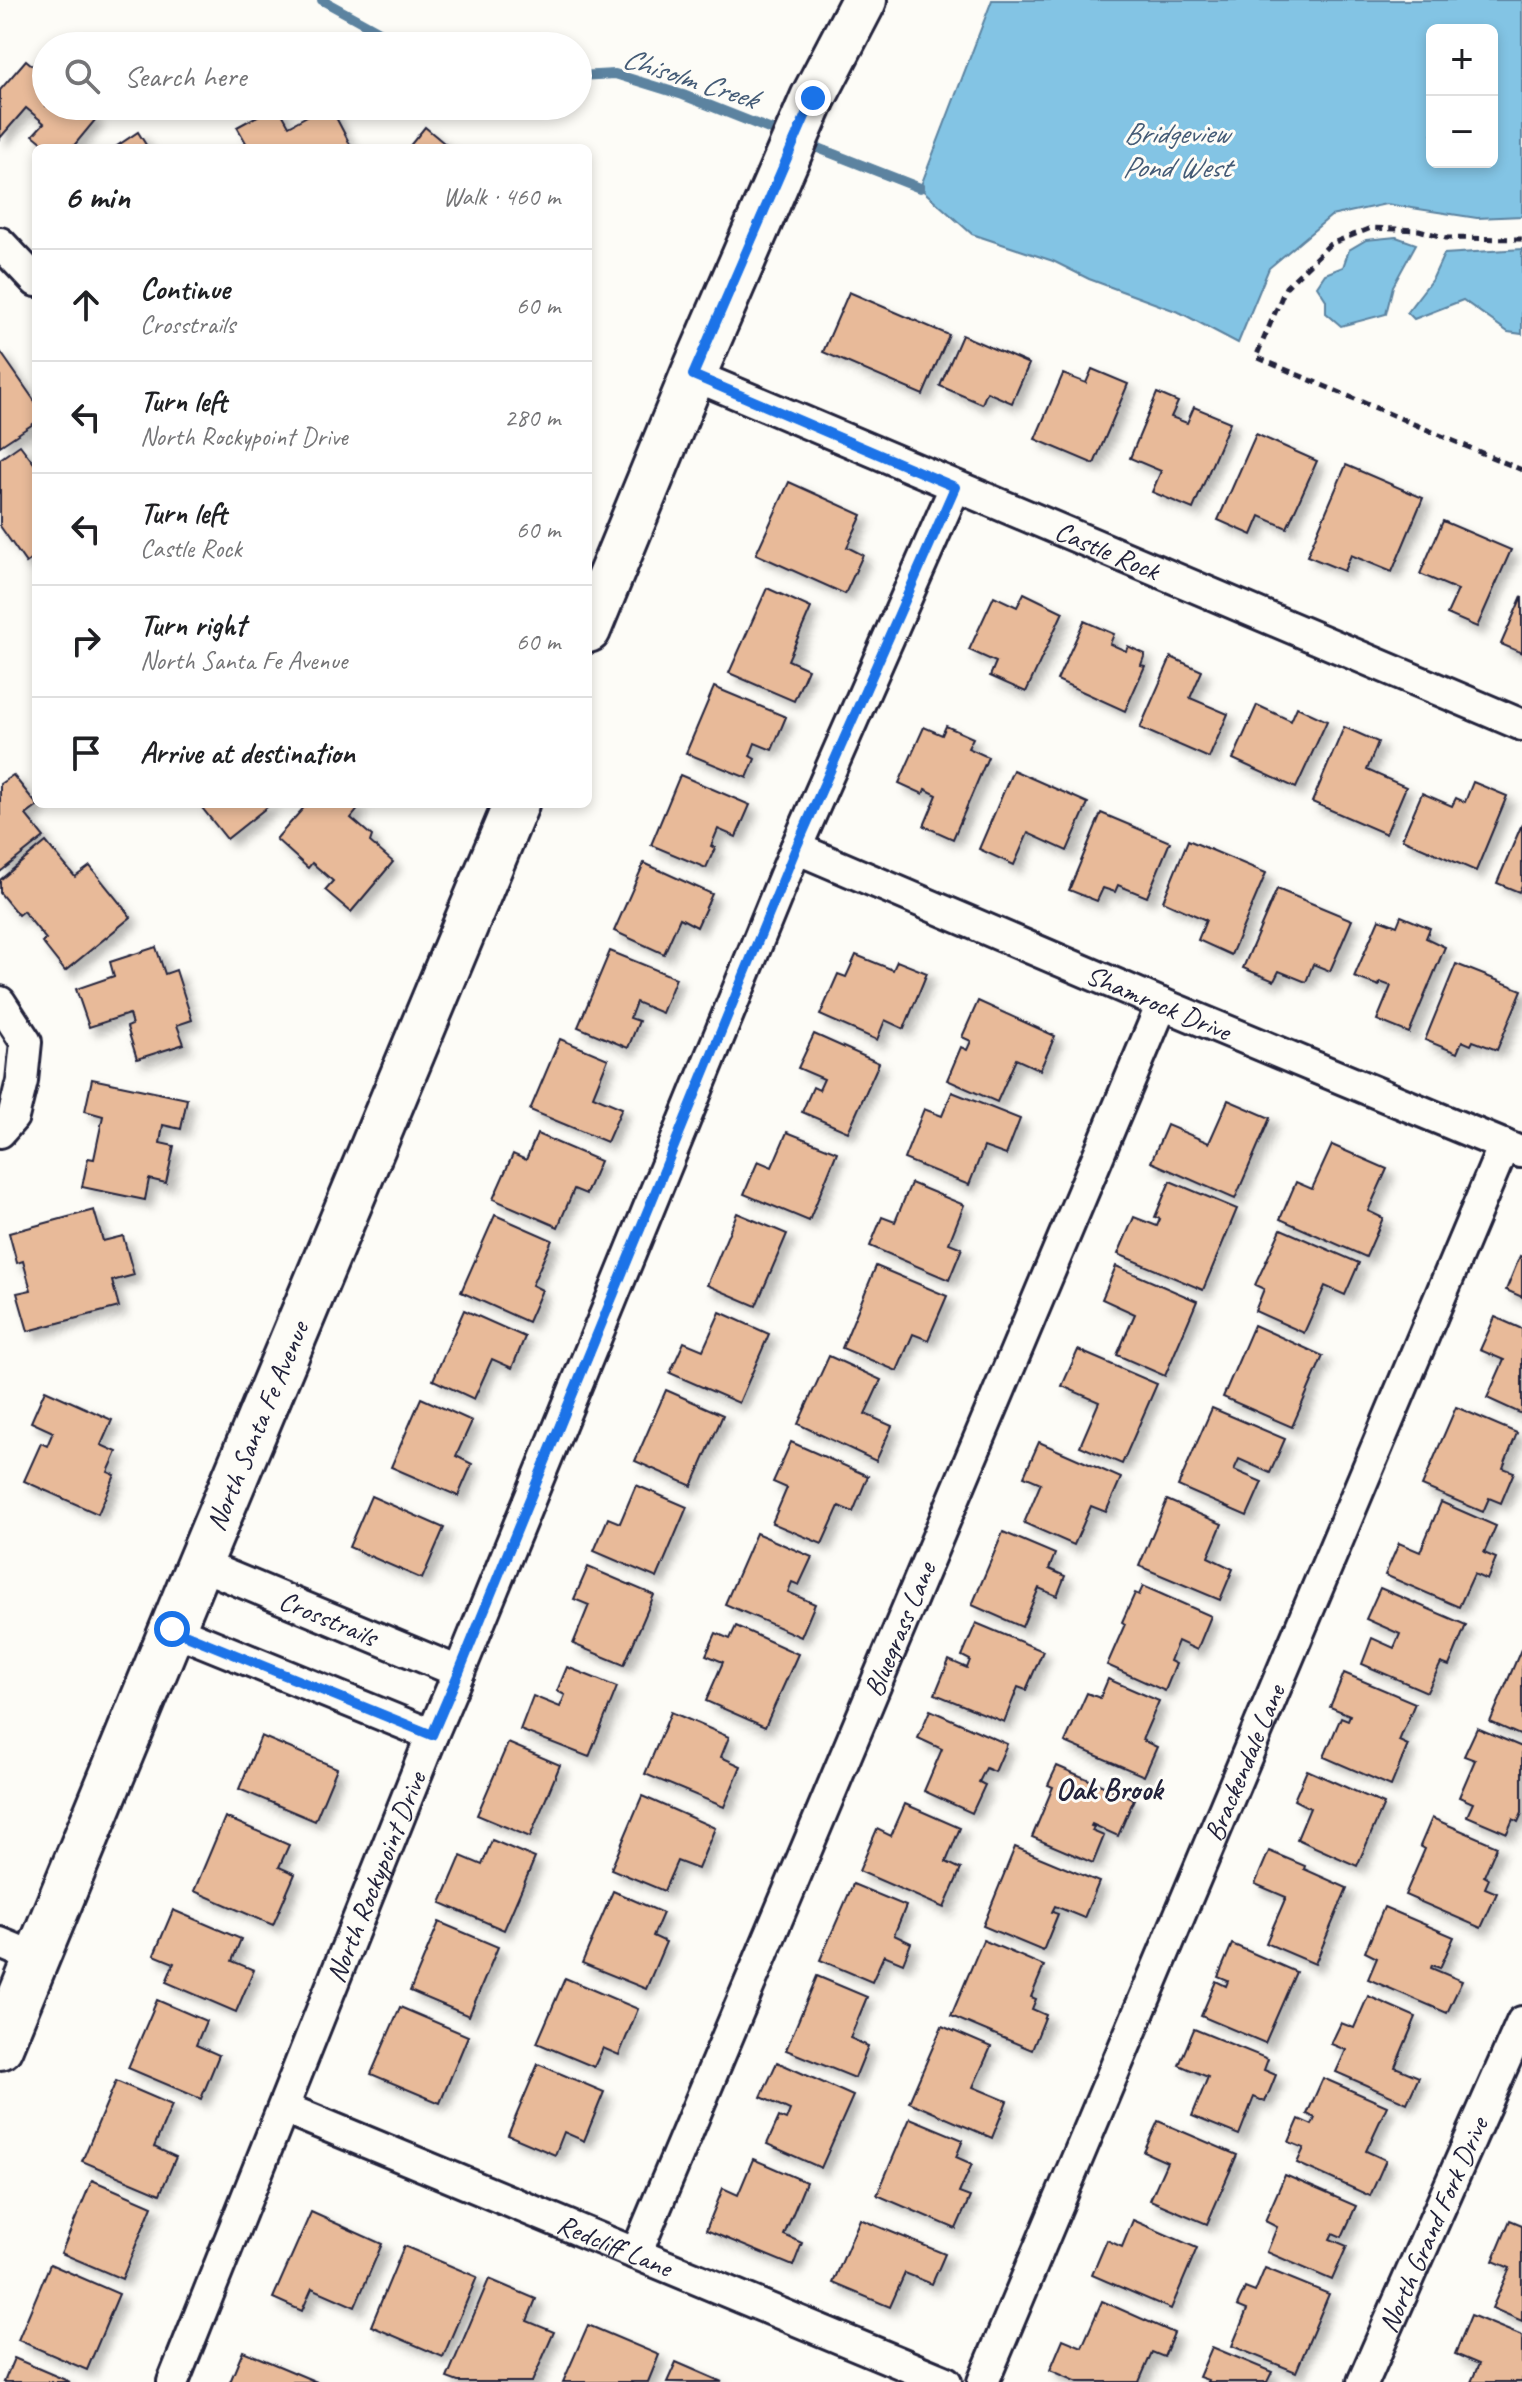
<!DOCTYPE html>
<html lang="en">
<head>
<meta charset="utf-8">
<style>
	:root { --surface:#fff; --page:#f6f6f6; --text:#202124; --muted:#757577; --line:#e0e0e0 }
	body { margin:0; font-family:Caveat,sans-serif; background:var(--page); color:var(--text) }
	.controls { position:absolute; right:24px; top:24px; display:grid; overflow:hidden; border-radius:12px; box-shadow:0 4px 12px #0003 }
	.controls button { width:72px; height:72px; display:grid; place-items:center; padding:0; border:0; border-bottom:2px solid var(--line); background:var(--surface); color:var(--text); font:40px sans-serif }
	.stop { position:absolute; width:24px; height:24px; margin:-18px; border:6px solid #1a73e8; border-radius:50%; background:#fff }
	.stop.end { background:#1a73e8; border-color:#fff; box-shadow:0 2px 8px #0008 }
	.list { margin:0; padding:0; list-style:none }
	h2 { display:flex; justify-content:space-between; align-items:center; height:104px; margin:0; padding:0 32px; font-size:34px }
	h2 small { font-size:26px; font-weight:400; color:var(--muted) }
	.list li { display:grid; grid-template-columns:52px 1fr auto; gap:24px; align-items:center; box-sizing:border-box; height:112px; padding:0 32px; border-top:2px solid var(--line) }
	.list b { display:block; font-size:30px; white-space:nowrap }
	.list p { margin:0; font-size:26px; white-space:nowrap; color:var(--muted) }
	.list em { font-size:26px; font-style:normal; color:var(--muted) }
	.icon { flex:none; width:44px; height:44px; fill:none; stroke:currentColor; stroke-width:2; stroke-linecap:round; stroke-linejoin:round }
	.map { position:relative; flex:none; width:1522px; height:2382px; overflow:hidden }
	.search { position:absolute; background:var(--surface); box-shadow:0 4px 12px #0003; left:32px; top:32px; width:560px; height:88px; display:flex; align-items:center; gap:20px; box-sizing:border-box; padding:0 28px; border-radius:44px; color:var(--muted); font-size:30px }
	.panel { position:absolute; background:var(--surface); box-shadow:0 4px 12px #0003; left:32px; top:144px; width:560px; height:664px; border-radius:12px }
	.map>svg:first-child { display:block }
	.water { fill:#83c4e4; stroke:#5c83a0; stroke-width:2; fill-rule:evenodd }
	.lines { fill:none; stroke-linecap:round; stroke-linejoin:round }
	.stream { stroke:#5c83a0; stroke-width:10 }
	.building { fill:#e8ba99; stroke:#22223b; stroke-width:2; filter:url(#shadow) }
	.street-casing { stroke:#22223b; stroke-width:36 }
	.secondary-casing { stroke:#22223b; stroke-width:50 }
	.path { stroke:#22223b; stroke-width:5; stroke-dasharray:8 6; stroke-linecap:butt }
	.street { stroke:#fdfcf7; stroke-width:30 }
	.secondary { stroke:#fdfcf7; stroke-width:44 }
	.route { stroke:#1a73e8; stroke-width:10 }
	.labels { text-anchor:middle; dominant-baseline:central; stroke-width:6; stroke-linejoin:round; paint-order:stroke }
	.street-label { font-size:28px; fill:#22223b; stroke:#fdfcf7 }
	.water-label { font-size:30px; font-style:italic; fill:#445b76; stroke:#fdfcf7 }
	.neighbourhood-label { font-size:30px; font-weight:bold; fill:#22223b; stroke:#fdfcf7 }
</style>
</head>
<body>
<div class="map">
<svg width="1522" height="2382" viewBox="0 0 1522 2382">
	<defs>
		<filter id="shadow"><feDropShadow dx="7" dy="7" stdDeviation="4" flood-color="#0004"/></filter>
	</defs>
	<rect width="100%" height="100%" fill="#fdfcf7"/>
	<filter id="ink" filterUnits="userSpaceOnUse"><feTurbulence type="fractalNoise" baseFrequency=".0125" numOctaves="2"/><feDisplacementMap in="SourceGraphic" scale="16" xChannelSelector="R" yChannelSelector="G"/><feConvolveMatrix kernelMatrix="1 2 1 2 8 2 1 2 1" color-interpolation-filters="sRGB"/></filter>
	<g filter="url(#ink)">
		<g class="water">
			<path d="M992 0H1522V216L1477 218 1386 204 1331 216 1269 268 1238 343 1181 313 1089 279 1053 261 972 234 920 188ZM1432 30H1492V162H1432Z"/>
			<path d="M1396 237 1416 244 1393 286 1386 314 1341 326 1326 313V300L1317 286 1325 274 1343 267 1349 250 1366 240Z"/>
			<path d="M1522 249V334L1508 332 1463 300 1414 319 1407 312 1433 278 1444 254Z"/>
		</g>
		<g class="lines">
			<g class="stream">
				<path d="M322 0 405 46"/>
				<path d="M578 76 615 74 683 95 784 135"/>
				<path d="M803 142 920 188"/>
			</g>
		</g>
		<g class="building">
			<path d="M26 60 46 77V106H80L96 119 72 148H49L33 135 44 123 26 108 0 138V90Z"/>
			<path d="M276 106H278L289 126 325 106H330L352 148H249L237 127Z"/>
			<path d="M425 127 450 148H408Z"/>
			<path d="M138 132 148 148H114Z"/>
			<path d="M849 292 949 335 923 395 823 352Z"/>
			<path d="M962 335 1029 364 1012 403 987 392 982 404 940 386Z"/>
			<path d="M0 351 36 403V422L0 446Z"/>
			<path d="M1092 369 1128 384 1094 464 1035 439 1063 374 1086 383Z"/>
			<path d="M1157 393 1178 402 1171 417 1187 423 1194 407 1230 422 1193 509 1152 492 1161 471 1130 458Z"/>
			<path d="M1256 434 1317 461 1287 528 1260 516 1252 535 1218 520Z"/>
			<path d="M20 445 36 466V556L26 563 0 526V459Z"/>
			<path d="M1346 465 1423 498 1392 572 1351 555 1344 571 1307 556Z"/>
			<path d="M789 482 862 515 847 547 863 555 845 594 756 554Z"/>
			<path d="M1443 521 1511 550 1477 627 1447 614 1458 590 1420 574Z"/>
			<path d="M767 588 811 608 788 660 808 669 794 701 729 673Z"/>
			<path d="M1024 593 1063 612 1026 692 990 676 996 662 969 650 994 596 1017 607Z"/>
			<path d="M1522 596V653L1501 644Z"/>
			<path d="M1084 621 1114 634 1110 644 1126 651 1128 646 1145 654 1141 665 1145 666 1125 711 1057 680Z"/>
			<path d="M1171 657 1202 671 1190 698 1228 714 1209 758 1140 728Z"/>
			<path d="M714 687 786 717 772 750 755 743 750 756 755 759 747 778 686 753Z"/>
			<path d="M1257 705 1291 721 1297 707 1327 721 1296 788 1233 759Z"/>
			<path d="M946 726 973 738 968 748 988 757 953 839 924 826 937 795 925 789 923 794 899 783 924 727 942 735Z"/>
			<path d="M1344 727 1378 742 1367 770 1406 787 1386 834 1312 802Z"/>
			<path d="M1013 770 1088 803 1067 851 1028 833 1014 865 979 849Z"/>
			<path d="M13 775 38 806 26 815 44 837 0 872V784Z"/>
			<path d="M680 775 750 805 736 837 718 829 711 846 715 848 706 868 651 845Z"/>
			<path d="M1473 782 1507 796 1476 871 1402 839 1422 793 1452 806 1456 798 1465 802Z"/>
			<path d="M199 804H271L227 839Z"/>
			<path d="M307 804H355L359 808 351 818 372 836 370 842 393 862 351 912 325 890 333 881 312 863 308 868 276 839Z"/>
			<path d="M1101 813 1170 842 1147 897 1118 885 1115 892 1103 888 1097 901 1069 890Z"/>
			<path d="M1522 824V885L1519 892 1497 883Z"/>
			<path d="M1188 840 1266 873 1231 955 1198 940 1206 920 1163 901Z"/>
			<path d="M46 842 75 877 90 866 131 917 65 971 42 942 46 939 23 911 18 915 0 893V880Z"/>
			<path d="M644 863 712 894 697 927 680 918 664 954 614 931Z"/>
			<path d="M1277 889 1352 920 1330 971 1313 964 1306 982 1279 971 1274 981 1243 968Z"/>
			<path d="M1401 916 1430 928 1426 938 1445 947 1409 1033 1377 1020 1391 986 1380 982 1379 986 1354 977 1379 919 1397 926Z"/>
			<path d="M156 947 165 974 176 970 192 1020 177 1025 184 1044 137 1059 127 1027 132 1025 129 1014 89 1027 76 989 114 976 110 962Z"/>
			<path d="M610 951 676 978 662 1013 636 1002 630 1018 639 1021 628 1048 578 1027Z"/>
			<path d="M856 955 893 970 897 961 927 973 904 1029 885 1020 877 1040 820 1015 838 974 846 977Z"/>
			<path d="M1456 964 1522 990 1497 1050 1473 1041 1471 1045 1462 1041 1457 1053 1425 1040Z"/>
			<path d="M978 1001 1055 1036 1040 1070 1016 1059 997 1102 947 1080 961 1047 967 1050 971 1041 962 1037Z"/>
			<path d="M814 1034 879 1063 848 1132 802 1112 813 1087 819 1090 824 1079 798 1068Z"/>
			<path d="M560 1039 608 1059 593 1096 622 1108 607 1142 530 1110Z"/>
			<path d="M92 1079 187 1099 181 1129 163 1125 160 1143 174 1146 166 1183 149 1179 145 1200 82 1187 88 1158 94 1159 103 1116 85 1111Z"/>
			<path d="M952 1092 1020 1119 1006 1155 984 1147 969 1185 904 1159 924 1109 942 1116Z"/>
			<path d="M1228 1100 1270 1118 1235 1199 1151 1162 1167 1125 1209 1143Z"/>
			<path d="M787 1132 837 1152 809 1221 744 1194 758 1161 772 1167Z"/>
			<path d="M537 1134 600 1161 586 1194 574 1189 558 1227 493 1199 513 1154 526 1160Z"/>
			<path d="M1332 1145 1387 1169 1368 1211 1383 1218 1366 1257 1280 1219 1296 1182 1312 1189Z"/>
			<path d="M1170 1181 1237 1209 1203 1290 1118 1254 1134 1217 1157 1226 1160 1219 1155 1217Z"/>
			<path d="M911 1183 964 1205 949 1243 962 1248 949 1280 870 1246 882 1217 895 1222Z"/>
			<path d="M94 1210 103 1241 123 1236 134 1275 112 1281 119 1307 28 1331 17 1293 31 1290 23 1261 17 1263 9 1233Z"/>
			<path d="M737 1213 787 1234 756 1306 707 1285Z"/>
			<path d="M495 1215 552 1240 532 1285 542 1290 528 1322 461 1292Z"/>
			<path d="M1281 1229 1359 1263 1345 1295 1325 1286 1304 1333 1255 1311 1264 1289 1255 1285Z"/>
			<path d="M1520 1256 1522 1257V1297L1506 1290Z"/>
			<path d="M876 1266 947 1296 928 1340 913 1334 897 1371 842 1348Z"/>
			<path d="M1116 1266 1197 1301 1165 1376 1117 1355 1135 1314 1102 1299Z"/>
			<path d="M464 1310 525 1337 512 1368 492 1359 474 1399 433 1380Z"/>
			<path d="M720 1312 769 1334 739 1403 670 1373 684 1342 703 1350Z"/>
			<path d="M1495 1317 1522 1329V1414L1487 1398 1504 1360 1480 1350Z"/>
			<path d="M1254 1325 1323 1356 1292 1427 1223 1397Z"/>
			<path d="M1078 1350 1157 1384 1122 1464 1080 1446 1099 1402 1062 1386Z"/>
			<path d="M829 1356 881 1380 865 1414 892 1426 876 1461 798 1424Z"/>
			<path d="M45 1390 112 1420 101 1445 117 1452 108 1472 115 1475 98 1514 24 1481 41 1443 47 1446 53 1432 31 1422Z"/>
			<path d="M666 1390 723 1415 692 1486 635 1461Z"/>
			<path d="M421 1398 472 1421 456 1456 472 1464 458 1496 391 1467Z"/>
			<path d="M1456 1407 1517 1433 1503 1468 1514 1472 1501 1503 1489 1498 1483 1512 1422 1486Z"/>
			<path d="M1212 1408 1285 1439 1270 1473 1239 1459 1234 1470 1262 1482 1247 1516 1178 1486Z"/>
			<path d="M791 1442 868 1476 853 1512 839 1506 822 1544 772 1523 787 1488 773 1482Z"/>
			<path d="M1039 1442 1121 1478 1106 1512 1091 1506 1074 1545 1024 1523 1041 1483 1024 1476Z"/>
			<path d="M636 1485 687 1507 657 1578 594 1551 608 1518 620 1523Z"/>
			<path d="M371 1496 444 1528 422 1579 349 1547Z"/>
			<path d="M1167 1500 1222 1524 1208 1557 1233 1569 1220 1600 1139 1566Z"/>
			<path d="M1441 1502 1496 1526 1484 1553 1496 1558 1487 1580 1474 1574 1459 1607 1385 1575 1399 1543 1420 1552Z"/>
			<path d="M1003 1532 1055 1554 1049 1569 1065 1576 1057 1596 1039 1588 1022 1627 972 1605Z"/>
			<path d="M756 1533 812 1557 799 1585 792 1582 788 1592 815 1604 801 1637 725 1604Z"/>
			<path d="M588 1567 654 1595 624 1665 573 1644 589 1605 574 1599Z"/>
			<path d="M1143 1586 1211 1616 1197 1650 1178 1641 1170 1661 1176 1664 1165 1691 1107 1665 1125 1624 1122 1622 1135 1593 1139 1595Z"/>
			<path d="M1380 1588 1466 1625 1449 1666 1441 1663 1427 1692 1362 1664 1372 1638 1394 1648 1400 1634 1366 1619Z"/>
			<path d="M976 1623 1043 1651 1026 1690 1018 1687 1004 1722 935 1694 949 1660 967 1668 970 1660 962 1656Z"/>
			<path d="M736 1626 798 1654 765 1727 706 1701 723 1662 706 1655 716 1633 730 1639Z"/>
			<path d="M1522 1647V1736L1490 1722Z"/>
			<path d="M567 1667 617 1687 589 1757 520 1730 533 1696 560 1707 565 1695 557 1691Z"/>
			<path d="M1344 1673 1415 1703 1399 1741 1408 1745 1391 1786 1324 1757 1341 1717 1348 1720 1350 1715 1330 1707Z"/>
			<path d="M1108 1679 1159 1701 1142 1740 1157 1747 1144 1776 1065 1742 1087 1693 1100 1698Z"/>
			<path d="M930 1710 1007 1744 995 1772 986 1768 979 1782 985 1785 972 1813 924 1791 942 1749 918 1738Z"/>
			<path d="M671 1712 729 1737 721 1757 741 1766 724 1807 645 1774Z"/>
			<path d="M1477 1728 1522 1747V1813L1518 1822 1513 1819 1507 1833 1467 1816 1473 1803 1459 1797 1475 1760 1464 1756Z"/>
			<path d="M261 1736 337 1768 315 1821 239 1789Z"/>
			<path d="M508 1743 560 1765 530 1837 477 1815Z"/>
			<path d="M1057 1766 1134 1799 1118 1836 1092 1824 1091 1826 1094 1827 1092 1831 1104 1836 1093 1863 1032 1837 1053 1787 1048 1785Z"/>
			<path d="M1307 1770 1384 1804 1357 1866 1297 1839 1310 1808 1294 1800Z"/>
			<path d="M642 1796 715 1828 698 1869 677 1861 664 1891 611 1869Z"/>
			<path d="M905 1804 960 1828 946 1862 961 1869 944 1908 859 1871 877 1829 891 1836Z"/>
			<path d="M225 1817 289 1845 279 1867 295 1874 273 1925 194 1891Z"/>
			<path d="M1432 1818 1497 1846 1484 1876 1489 1879 1485 1888 1497 1893 1481 1928 1405 1895 1425 1849 1420 1846Z"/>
			<path d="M492 1840 535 1858 504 1930 441 1903 461 1856 482 1865Z"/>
			<path d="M1015 1847 1099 1882 1084 1918 1055 1906 1052 1912 1058 1914 1043 1951 983 1926Z"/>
			<path d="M1269 1851 1305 1866 1304 1869 1347 1888 1315 1964 1266 1943 1286 1897 1255 1884Z"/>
			<path d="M853 1884 906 1906 894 1935 911 1943 903 1963 884 1955 872 1982 820 1960Z"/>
			<path d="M613 1891 663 1913 653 1936 666 1942 646 1989 582 1963Z"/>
			<path d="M1384 1907 1454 1937 1440 1968 1432 1965 1431 1968 1462 1981 1447 2013 1368 1979 1377 1958 1365 1952Z"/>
			<path d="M173 1910 241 1939 232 1961 254 1970 236 2012 166 1982 174 1963 154 1955Z"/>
			<path d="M439 1922 498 1947 469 2016 410 1991Z"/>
			<path d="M983 1940 1044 1966 1031 1997 1036 1999 1032 2009 1046 2015 1032 2050 951 2016Z"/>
			<path d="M1232 1944 1296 1972 1265 2043 1201 2016 1216 1981 1226 1986 1228 1981 1218 1977Z"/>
			<path d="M817 1976 867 1997 850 2038 868 2046 855 2078 786 2050Z"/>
			<path d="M565 1978 638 2009 619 2055 603 2048 594 2067 537 2043Z"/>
			<path d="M1368 1996 1416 2017 1395 2067 1419 2077 1407 2103 1336 2072 1346 2050 1331 2044 1341 2023 1354 2028Z"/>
			<path d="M157 2000 206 2021 196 2045 219 2055 201 2099 128 2068Z"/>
			<path d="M400 2007 468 2036 440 2103 371 2074Z"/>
			<path d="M942 2026 991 2047 973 2087 1007 2101 992 2138 909 2102Z"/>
			<path d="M1194 2029 1268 2059 1264 2070 1276 2075 1265 2102 1254 2097 1239 2135 1192 2116 1208 2077 1179 2065Z"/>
			<path d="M777 2062 853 2096 821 2168 767 2144 779 2117 786 2120 790 2110 761 2097Z"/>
			<path d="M538 2064 604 2092 584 2141 564 2132 555 2155 508 2135Z"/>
			<path d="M1323 2078 1387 2106 1366 2151 1386 2160 1370 2196 1297 2163 1304 2148 1289 2142 1299 2119 1312 2125 1315 2118 1307 2114Z"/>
			<path d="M116 2081 172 2105 154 2147 176 2157 160 2194 82 2161Z"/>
			<path d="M910 2118 963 2140 956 2157 972 2164 959 2193 970 2197 956 2229 877 2195Z"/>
			<path d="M1158 2121 1237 2155 1207 2224 1150 2200 1167 2162 1144 2152Z"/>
			<path d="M753 2159 806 2182 784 2235 802 2243 793 2266 706 2230 723 2188 738 2195Z"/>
			<path d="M1285 2175 1356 2206 1342 2237 1333 2233 1330 2239 1347 2246 1332 2280 1267 2252 1277 2227 1265 2221Z"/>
			<path d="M92 2180 152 2206 122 2279 61 2253Z"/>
			<path d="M311 2212 382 2244 355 2307 312 2288 302 2311 273 2298Z"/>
			<path d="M860 2219 945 2254 932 2284 905 2273 890 2307 833 2283Z"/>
			<path d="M1133 2220 1197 2248 1171 2309 1092 2275 1107 2240 1122 2247Z"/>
			<path d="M1510 2220 1522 2225V2321L1492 2308 1510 2268 1493 2261Z"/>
			<path d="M404 2246 477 2277 443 2357 371 2326Z"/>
			<path d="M50 2264 119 2294 87 2370 18 2340Z"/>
			<path d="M1265 2268 1329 2294 1296 2372 1232 2346 1247 2310 1237 2306 1245 2288 1255 2292Z"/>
			<path d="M489 2279 536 2299 527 2321 554 2332 532 2382H458L447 2378Z"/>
			<path d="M1102 2301 1174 2333 1164 2357 1152 2352 1139 2382H1078L1050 2370 1063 2339 1082 2347Z"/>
			<path d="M1471 2315 1522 2336V2382H1471L1479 2364 1455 2354Z"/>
			<path d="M588 2325 659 2355 648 2382H563Z"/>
			<path d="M1212 2347 1272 2372 1267 2382H1207L1208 2380 1199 2377Z"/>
			<path d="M243 2351 317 2382H230Z"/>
			<path d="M14 2358 70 2382H4Z"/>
			<path d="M676 2362 722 2382H667Z"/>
		</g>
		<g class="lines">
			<g class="street-casing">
				<g id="street">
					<path d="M0 243 36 281"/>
					<path id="s1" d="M693 375 1522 725"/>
					<path id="s2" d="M796 848 1162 1004 1520 1152"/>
					<path d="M0 1002 26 1042 22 1081 13 1117 0 1132"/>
					<path id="s3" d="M199 1564 459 1672"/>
					<path d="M172 1629 432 1735"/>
					<path d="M0 1943 36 1958"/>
					<path id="s4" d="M284 2108 946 2382"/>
					<path id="s5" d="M636 2254 1162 1004"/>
					<path id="s6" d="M173 2382 432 1735 459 1672 796 848 955 487"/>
					<path id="s7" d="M983 2382 1504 1145"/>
					<path id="s8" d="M1363 2382 1522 2022"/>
				</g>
			</g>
			<g class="secondary-casing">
				<g id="secondary">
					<path d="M588 630 693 375 813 98 864 0"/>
					<path id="s9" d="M0 2047 199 1564 516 804"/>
				</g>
			</g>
			<path class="path" d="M1522 239 1446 238 1419 230 1371 228 1330 244 1286 287 1256 357 1522 470"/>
			<use href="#street" class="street"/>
			<use href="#secondary" class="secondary"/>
		</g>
	</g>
	<g class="lines" filter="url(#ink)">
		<path class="route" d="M172 1629 432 1735 459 1672 796 848 955 487 693 375 813 98"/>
	</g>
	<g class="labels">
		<g class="street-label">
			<text stroke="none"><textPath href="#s1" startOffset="450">Castle Rock</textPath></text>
			<text stroke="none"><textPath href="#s2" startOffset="394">Shamrock Drive</textPath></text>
			<text stroke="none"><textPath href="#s9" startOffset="672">North Santa Fe Avenue</textPath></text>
			<text stroke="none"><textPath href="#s3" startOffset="140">Crosstrails</textPath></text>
			<text stroke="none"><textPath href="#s5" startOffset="678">Bluegrass Lane</textPath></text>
			<text stroke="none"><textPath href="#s7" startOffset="672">Brackendale Lane</textPath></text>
			<text stroke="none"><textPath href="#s6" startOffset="544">North Rockypoint Drive</textPath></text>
			<text stroke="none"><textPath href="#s8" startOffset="172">North Grand Fork Drive</textPath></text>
			<text stroke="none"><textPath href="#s4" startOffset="358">Redcliff Lane</textPath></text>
		</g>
		<g class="water-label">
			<text transform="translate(690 78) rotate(18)">Chisolm Creek</text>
			<text x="1176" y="133">Bridgeview<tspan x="1176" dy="34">Pond West</tspan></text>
		</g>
		<g class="neighbourhood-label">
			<text x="1109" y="1789">Oak Brook</text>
		</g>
	</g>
</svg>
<div class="controls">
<button>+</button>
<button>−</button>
</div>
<div class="stop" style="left:172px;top:1629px"></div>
<div class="stop end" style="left:813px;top:98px"></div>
<div class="search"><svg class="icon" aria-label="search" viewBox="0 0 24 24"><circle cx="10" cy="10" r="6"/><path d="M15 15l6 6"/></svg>Search here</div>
<section class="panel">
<h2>6 min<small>Walk · 460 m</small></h2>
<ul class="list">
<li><svg class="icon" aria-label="ahead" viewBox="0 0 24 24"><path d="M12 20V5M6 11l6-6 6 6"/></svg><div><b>Continue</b><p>Crosstrails</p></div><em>60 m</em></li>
<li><svg class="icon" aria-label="left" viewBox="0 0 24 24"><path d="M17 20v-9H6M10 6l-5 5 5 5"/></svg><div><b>Turn left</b><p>North Rockypoint Drive</p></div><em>280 m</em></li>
<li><svg class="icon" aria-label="left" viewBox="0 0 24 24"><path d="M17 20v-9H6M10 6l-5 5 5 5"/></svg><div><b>Turn left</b><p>Castle Rock</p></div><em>60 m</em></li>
<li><svg class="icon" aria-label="right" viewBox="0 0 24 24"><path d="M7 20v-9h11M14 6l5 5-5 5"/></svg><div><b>Turn right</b><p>North Santa Fe Avenue</p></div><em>60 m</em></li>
<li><svg class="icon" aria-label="arrive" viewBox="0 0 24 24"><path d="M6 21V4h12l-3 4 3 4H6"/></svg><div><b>Arrive at destination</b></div></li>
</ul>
</section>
</div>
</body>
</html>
